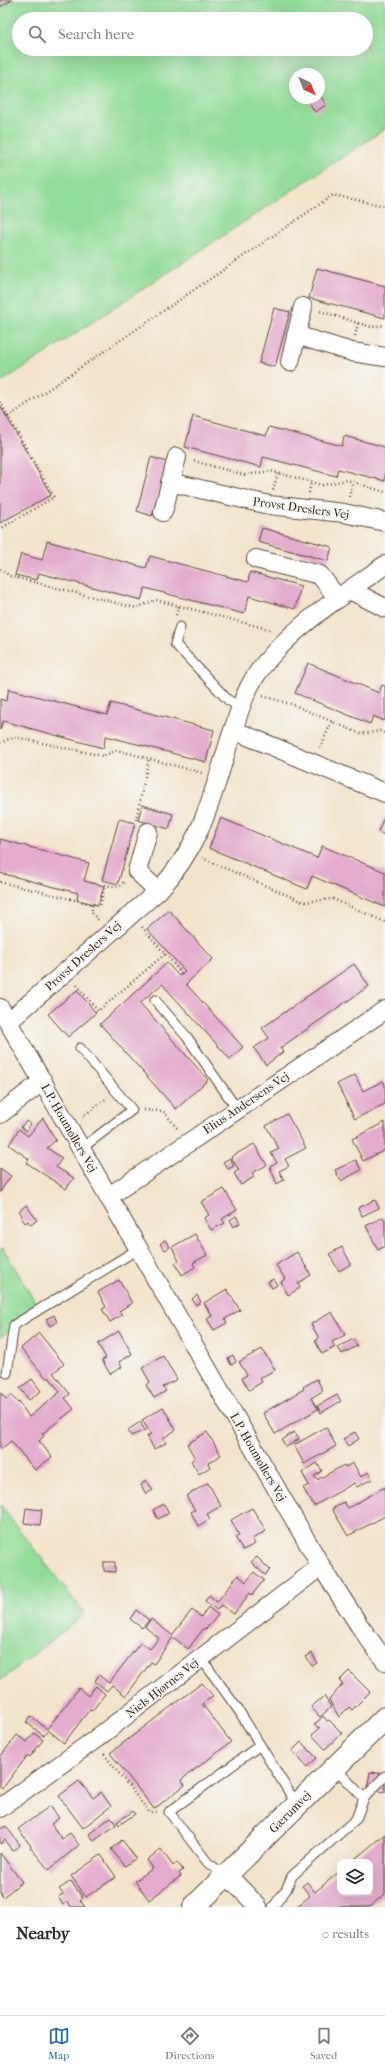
<!DOCTYPE html>
<html lang="en">
<head>
<meta charset="utf-8">
<style>
	:root { --surface:#fff; --page:#f7f7f7; --text:#2b2b33; --muted:#7c7c81; --line:#e1e1e2; --accent:#1f6fb2 }
	body { margin:0; font-family:"IM FELL French Canon",serif; background:var(--page); color:var(--text) }
	.controls { position:absolute; right:12px; bottom:12px; display:grid; overflow:hidden; border-radius:8px; box-shadow:0 4px 16px #0002 }
	.controls button { width:36px; height:36px; display:grid; place-items:center; padding:0; border:0; border-bottom:1px solid var(--line); background:var(--surface); color:var(--text); font:20px sans-serif }
	.compass { position:absolute; left:289px; top:68px; width:36px; height:36px; border-radius:50%; background:var(--surface); box-shadow:0 4px 16px #0002; rotate:137deg }
	.list { margin:0; padding:0; list-style:none }
	h2 { display:flex; justify-content:space-between; align-items:center; height:52px; margin:0; padding:0 16px; font-size:17px }
	h2 small { font-size:13px; font-weight:400; color:var(--muted) }
	.icon { flex:none; width:22px; height:22px; fill:none; stroke:currentColor; stroke-width:2; stroke-linecap:round; stroke-linejoin:round }
	.map { position:relative; flex:none; width:385px; height:1907px; overflow:hidden }
	.search { position:absolute; background:var(--surface); box-shadow:0 4px 16px #0002; left:12px; right:12px; top:12px; height:44px; display:flex; align-items:center; gap:10px; box-sizing:border-box; padding:0 14px; border-radius:22px; color:var(--muted); font-size:15px }
	.sheet { height:108px; background:var(--surface) }
	nav { display:flex; justify-content:space-around; align-items:center; box-sizing:border-box; height:56px; border-top:1px solid var(--line); background:var(--surface); font-size:11px; color:var(--muted) }
	nav a { display:grid; justify-items:center; gap:2px }
	nav .on { color:var(--accent) }
	.map>svg:first-child { display:block }
	.green { fill:#91dc98; stroke:#66835b; fill-rule:evenodd }
	.building { fill:#e3abcd }
	.lines { fill:none; stroke-linecap:round; stroke-linejoin:round }
	.service-casing { stroke:#574638; stroke-width:11 }
	.minor-casing { stroke:#574638; stroke-width:20 }
	.secondary-casing { stroke:#574638; stroke-width:24 }
	.path { stroke:#574638; stroke-width:2.5; stroke-dasharray:1 3; stroke-linecap:butt }
	.service { stroke:#fff; stroke-width:9 }
	.minor { stroke:#fff; stroke-width:18 }
	.secondary { stroke:#fff; stroke-width:22 }
	.labels { text-anchor:middle; dominant-baseline:central; stroke-width:3.5; stroke-linejoin:round; paint-order:stroke }
	.street-label { font-size:12px; fill:#3b2a1e; stroke:#f6f6f2 }
</style>
</head>
<body>
<div class="map">
<svg width="385" height="1907" viewBox="0 0 385 1907">
	<rect width="100%" height="100%" fill="#f6f6f2"/>
	<filter id="ink" filterUnits="userSpaceOnUse"><feTurbulence type="fractalNoise" baseFrequency=".025" numOctaves="2"/><feDisplacementMap in="SourceGraphic" scale="8" xChannelSelector="R" yChannelSelector="G"/><feConvolveMatrix kernelMatrix="1 2 1 2 8 2 1 2 1" color-interpolation-filters="sRGB"/></filter>
	<filter id="wash" filterUnits="userSpaceOnUse"><feTurbulence type="fractalNoise" baseFrequency=".012" numOctaves="4" result="noise"/><feDisplacementMap in="SourceGraphic" scale="16" xChannelSelector="R" yChannelSelector="G"/><feGaussianBlur stdDeviation="0.9" result="paint"/><feColorMatrix in="noise" values="0 0 0 0 0 0 0 0 0 0 0 0 0 0 0 0 0 1.4 0 .05"/><feComposite in="paint" operator="in"/></filter>
	<g filter="url(#wash)">
		<rect width="100%" height="100%" fill="#f3e4cc"/>
		<g class="green">
			<path d="M0 0H385V129L0 383ZM19 19H366V49H19ZM295 74H319V98H295Z"/>
			<path d="M3 1248 38 1307 0 1338V1250Z"/>
			<path d="M0 1505 85 1614 0 1681Z"/>
		</g>
		<g id="blocks">
			<g class="building">
				<path d="M0 0H12L0 7Z"/>
				<path d="M319 93 326 105 315 112 306 98H319Z"/>
				<path d="M317 268 385 286V318L309 298Z"/>
				<path d="M274 308 290 312 275 367 259 363Z"/>
				<path d="M1 407 51 495 0 523V408Z"/>
				<path d="M193 416 266 436 269 427 342 446 344 436 385 447V481L338 469 336 476 263 457 261 467 185 447Z"/>
				<path d="M151 457 167 462 152 516 137 511Z"/>
				<path d="M262 528 332 547 328 561 258 542Z"/>
				<path d="M47 541 146 568 150 556 248 582 250 572 301 586 295 609 249 596 244 614 145 588 141 600 39 573 37 580 15 575 21 554 42 560Z"/>
				<path d="M308 663 379 693 382 685 385 686V721L373 716 370 724 295 693Z"/>
				<path d="M9 689 107 715 111 703 214 730 206 762 106 736 103 748 3 721 0 730V699L6 701Z"/>
				<path d="M142 805 173 814 169 829 138 820Z"/>
				<path d="M385 815V835L378 832Z"/>
				<path d="M221 818 317 858 322 846 385 872V907L312 876 307 889 209 848Z"/>
				<path d="M119 819 135 823 118 884 102 880Z"/>
				<path d="M0 839 89 863 84 881 104 886 98 905 77 900 78 893 0 873Z"/>
				<path d="M169 910 213 959 186 984 243 1047 230 1059 162 984 140 1003 208 1080 176 1109 100 1024 167 963 179 976 185 971 147 929Z"/>
				<path d="M354 964 369 986 280 1048 283 1052 266 1065 254 1048 269 1038 262 1028Z"/>
				<path d="M77 990 96 1013 68 1037 48 1014Z"/>
				<path d="M355 1075 363 1091 383 1081 385 1085V1104L355 1119 337 1084Z"/>
				<path d="M287 1114 306 1148 285 1159 289 1166 279 1171 284 1180 277 1184 270 1167 277 1163 271 1153 279 1149 266 1126Z"/>
				<path d="M43 1118 56 1140 47 1148 62 1158 56 1167 74 1178 66 1189 27 1163 29 1159 9 1145 19 1129 28 1136Z"/>
				<path d="M26 1121 31 1124 26 1131 21 1127Z"/>
				<path d="M385 1122V1150L363 1161 352 1139Z"/>
				<path d="M254 1144 267 1165 252 1173 254 1177 241 1185 234 1173 239 1170 231 1157Z"/>
				<path d="M230 1158 234 1166 228 1169 223 1162Z"/>
				<path d="M356 1160 361 1170 341 1181 335 1170Z"/>
				<path d="M0 1168 11 1176 0 1192Z"/>
				<path d="M224 1189 237 1210 222 1219 225 1223 211 1230 204 1218 209 1215 201 1202Z"/>
				<path d="M375 1200 379 1208 362 1216 358 1208Z"/>
				<path d="M26 1205 37 1220 31 1225 28 1221 25 1223 21 1217 22 1215 19 1211Z"/>
				<path d="M236 1216 240 1223 234 1227 230 1220Z"/>
				<path d="M383 1217 385 1220V1246L378 1250 366 1226Z"/>
				<path d="M195 1234 207 1255 193 1263 195 1267 182 1275 175 1263 179 1261 172 1247Z"/>
				<path d="M165 1240 170 1247 165 1250 160 1244Z"/>
				<path d="M342 1247 351 1264 339 1271 329 1254Z"/>
				<path d="M297 1252 311 1275 298 1283 300 1288 288 1295 281 1282 285 1279 276 1265Z"/>
				<path d="M273 1279 277 1285 272 1288 268 1282Z"/>
				<path d="M119 1280 132 1303 119 1311 122 1315 110 1322 102 1309 106 1307 98 1292Z"/>
				<path d="M227 1289 240 1310 225 1319 227 1323 214 1330 207 1319 212 1316 204 1303Z"/>
				<path d="M197 1295 201 1302 196 1305 192 1299Z"/>
				<path d="M332 1312 345 1335 332 1342 335 1347 322 1354 315 1341 319 1338 311 1324Z"/>
				<path d="M54 1315 57 1322 50 1326 46 1319Z"/>
				<path d="M119 1331 132 1354 119 1362 122 1367 110 1374 102 1360 106 1358 98 1344Z"/>
				<path d="M39 1333 64 1364 53 1373 70 1394 65 1398 74 1409 42 1434 44 1436 39 1441 52 1457 35 1470 11 1441 0 1450V1392L6 1399 11 1395 18 1403 19 1402 29 1417 60 1392 49 1377 47 1379 21 1348Z"/>
				<path d="M353 1339 357 1346 342 1354 338 1348Z"/>
				<path d="M262 1349 275 1370 260 1378 262 1382 249 1390 242 1378 247 1375 239 1362Z"/>
				<path d="M233 1355 236 1362 231 1365 228 1358Z"/>
				<path d="M163 1356 177 1379 163 1387 166 1391 154 1398 146 1385 150 1382 142 1368Z"/>
				<path d="M32 1379 41 1391 29 1400 20 1388Z"/>
				<path d="M317 1379 323 1391 311 1398 318 1409 275 1434 263 1413 304 1389 303 1387Z"/>
				<path d="M337 1395 341 1401 321 1413 317 1406Z"/>
				<path d="M163 1407 176 1430 163 1438 166 1443 154 1449 147 1436 151 1434 142 1420Z"/>
				<path d="M140 1422 145 1430 131 1436 128 1430Z"/>
				<path d="M326 1427 336 1446 304 1464 294 1445Z"/>
				<path d="M207 1432 221 1455 208 1463 210 1467 199 1474 191 1461 195 1458 187 1444Z"/>
				<path d="M294 1432 299 1439 286 1447 282 1440Z"/>
				<path d="M355 1432 359 1439 348 1446 343 1439Z"/>
				<path d="M317 1463 322 1471 314 1476 317 1480 344 1465 345 1467 353 1463 361 1477 368 1472 372 1479 357 1487 354 1483 314 1506 303 1488 309 1485 302 1473Z"/>
				<path d="M146 1480 153 1490 146 1494 141 1485Z"/>
				<path d="M208 1483 221 1506 207 1514 210 1519 198 1526 191 1512 195 1510 186 1496Z"/>
				<path d="M385 1487V1516L348 1536 332 1509 344 1502 348 1508Z"/>
				<path d="M164 1504 169 1513 158 1519 153 1510Z"/>
				<path d="M26 1508 42 1510 40 1525 24 1523Z"/>
				<path d="M252 1508 266 1531 252 1539 255 1544 243 1550 235 1537 239 1535 231 1520Z"/>
				<path d="M257 1557 270 1570 265 1575 251 1562Z"/>
				<path d="M104 1562H115V1572L104 1571Z"/>
				<path d="M254 1572 264 1580 252 1595 250 1593 234 1614 221 1605 217 1610 205 1601 209 1595 217 1602 238 1575 246 1582Z"/>
				<path d="M208 1607 218 1615 206 1629 204 1628 188 1649 173 1637 154 1664 151 1662 126 1696 112 1685 107 1691 95 1681 99 1675 109 1683 141 1642 150 1649 159 1638 145 1627 151 1619 172 1635 192 1610 201 1617Z"/>
				<path d="M136 1610 149 1620 142 1628 130 1619Z"/>
				<path d="M312 1653 317 1663 312 1666 306 1657Z"/>
				<path d="M349 1671 370 1692 352 1710 349 1707 339 1717 329 1700 343 1684 339 1681Z"/>
				<path d="M202 1683 213 1696 202 1704 231 1742 181 1780 185 1785 154 1809 110 1753Z"/>
				<path d="M96 1686 105 1694 92 1711 90 1709 64 1743 48 1730 44 1736 26 1722 31 1716 47 1729 79 1688 88 1696Z"/>
				<path d="M324 1696 331 1707 320 1717 311 1707Z"/>
				<path d="M323 1716 327 1721 329 1720 342 1733 325 1749 312 1735 320 1728 314 1725Z"/>
				<path d="M34 1733 43 1740 30 1757 28 1755 2 1789 0 1787V1757L17 1735 27 1742Z"/>
				<path d="M301 1742 317 1758 307 1767 292 1751Z"/>
				<path d="M370 1772 385 1774V1792L367 1789Z"/>
				<path d="M79 1781 93 1798 101 1792 111 1806 83 1828 59 1796Z"/>
				<path d="M50 1806 59 1818 51 1824 62 1839 70 1833 79 1845 49 1870 30 1847 31 1846 18 1829Z"/>
				<path d="M133 1811 135 1814 119 1825 117 1822Z"/>
				<path d="M111 1817 116 1825 94 1841 89 1834Z"/>
				<path d="M6 1826 20 1845 12 1851 5 1840 0 1844V1830Z"/>
				<path d="M385 1834V1894L369 1907H296L310 1896 302 1886 307 1882 315 1892 340 1871V1892H370V1862H351Z"/>
				<path d="M122 1840 136 1858 125 1866 111 1849Z"/>
				<path d="M161 1849 173 1866 177 1862 183 1870 179 1873 181 1876 149 1900 135 1881 153 1868 147 1860Z"/>
				<path d="M0 1853 22 1882 3 1897 0 1892Z"/>
				<path d="M101 1855 116 1877 86 1897 71 1876Z"/>
				<path d="M71 1881 83 1898 80 1900 85 1907H71L68 1901 63 1905 58 1897 63 1894 59 1889Z"/>
			</g>
		</g>
	</g>
	<g filter="url(#ink)">
		<use href="#blocks" fill-opacity="0" stroke="#574638" stroke-width="1"/>
		<g class="lines">
			<g class="service-casing">
				<g id="service">
					<path d="M180 627 175 644 228 700 240 707"/>
					<path d="M155 1000 187 1037 237 1109"/>
					<path d="M80 1048 132 1110 82 1148"/>
					<path d="M7 1373 14 1325 138 1249"/>
					<path d="M201 1658 239 1711 297 1805"/>
					<path d="M364 1798 385 1776"/>
					<path d="M226 1876 208 1863 169 1812 260 1745"/>
					<path d="M273 1907 286 1890 292 1876 356 1819 364 1798 335 1768"/>
				</g>
			</g>
			<g class="minor-casing">
				<g id="minor">
					<path d="M296 335 352 352 385 357"/>
					<path d="M290 362 303 307"/>
					<path d="M170 482 269 505 344 513 385 522"/>
					<path d="M163 512 177 457"/>
					<path d="M256 559 320 575 338 599"/>
					<path d="M350 590 385 608"/>
					<path d="M233 730 385 793"/>
					<path d="M148 832 137 871 158 891"/>
					<path d="M0 1008 321 1566 359 1625 385 1661"/>
					<path d="M8 1022 158 891C203 844 212 795 231 736 238 717 242 698 253 680 281 634 341 596 385 565"/>
					<path d="M0 1114 43 1081"/>
					<path d="M108 1197 385 1010"/>
					<path d="M0 1808 93 1741 321 1566"/>
					<path d="M226 1876 237 1885 258 1907"/>
				</g>
			</g>
			<g class="secondary-casing">
				<path id="secondary" d="M194 1907 385 1718"/>
			</g>
			<g class="path">
				<path d="M320 311 371 327 385 325"/>
				<path d="M355 336 358 323"/>
				<path d="M0 402 54 497 0 529"/>
				<path d="M8 417 333 195 385 206"/>
				<path d="M194 461 245 475 271 471 322 485 347 480 385 492"/>
				<path d="M273 490 278 473"/>
				<path d="M309 493 311 482"/>
				<path d="M349 497 353 482"/>
				<path d="M0 569 10 576 136 608 156 600 272 630"/>
				<path d="M176 615 179 606"/>
				<path d="M263 696 294 705 361 734 380 731 385 733"/>
				<path d="M0 743 14 737 103 756 117 750 202 773"/>
				<path d="M320 748 332 721"/>
				<path d="M136 820 149 758"/>
				<path d="M202 858 303 902 333 899 385 922"/>
				<path d="M0 882 100 906 105 885 119 887 124 882"/>
				<path d="M92 905V913L98 920"/>
				<path d="M142 927 182 974"/>
				<path d="M77 985 98 1011 165 954"/>
				<path d="M144 1110 163 1111 178 1129"/>
				<path d="M82 1117 107 1098"/>
				<path d="M104 1754 149 1812H157"/>
			</g>
			<use href="#service" class="service"/>
			<use href="#minor" class="minor"/>
			<use href="#secondary" class="secondary"/>
		</g>
	</g>
	<g class="labels">
		<g class="street-label">
			<text transform="translate(301 508) rotate(8)">Provst Dreslers Vej</text>
			<text transform="translate(83 956) rotate(-42)">Provst Dreslers Vej</text>
			<text transform="translate(246 1103) rotate(-34)">Elius Andersens Vej</text>
			<text transform="translate(69 1128) rotate(60)">L.P. Houmøllers Vej</text>
			<text transform="translate(258 1457) rotate(60)">L.P. Houmøllers Vej</text>
			<text transform="translate(162 1688) rotate(-38)">Niels Hjørnes Vej</text>
			<text transform="translate(290 1812) rotate(-45)">Gærumvej</text>
		</g>
	</g>
</svg>
<div class="controls">
<button><svg class="icon" aria-label="layers" viewBox="0 0 24 24"><path d="M12 4l9 5-9 5-9-5zM3 14l9 5 9-5"/></svg></button>
</div>
<svg class="compass" viewBox="-18 -18 36 36"><path d="M0-13l5 13h-10z" fill="#e53935"/><path d="M0 13l5-13h-10z" fill="#7c7c81"/></svg>
<div class="search"><svg class="icon" aria-label="search" viewBox="0 0 24 24"><circle cx="10" cy="10" r="6"/><path d="M15 15l6 6"/></svg>Search here</div>
</div>
<section class="sheet">
<h2>Nearby<small>0 results</small></h2>
<ul class="list">
</ul>
</section>
<nav>
<a class="on"><svg class="icon" aria-label="map" viewBox="0 0 24 24"><path d="M3 6l6-2 6 2 6-2v14l-6 2-6-2-6 2zM9 4v14M15 6v14"/></svg>Map</a>
<a><svg class="icon" aria-label="directions" viewBox="0 0 24 24"><path d="M12 3l9 9-9 9-9-9zM9 14v-3h6M13 9l2 2-2 2"/></svg>Directions</a>
<a><svg class="icon" aria-label="saved" viewBox="0 0 24 24"><path d="M7 4h10v16l-5-4-5 4z"/></svg>Saved</a>
</nav>
</body>
</html>
